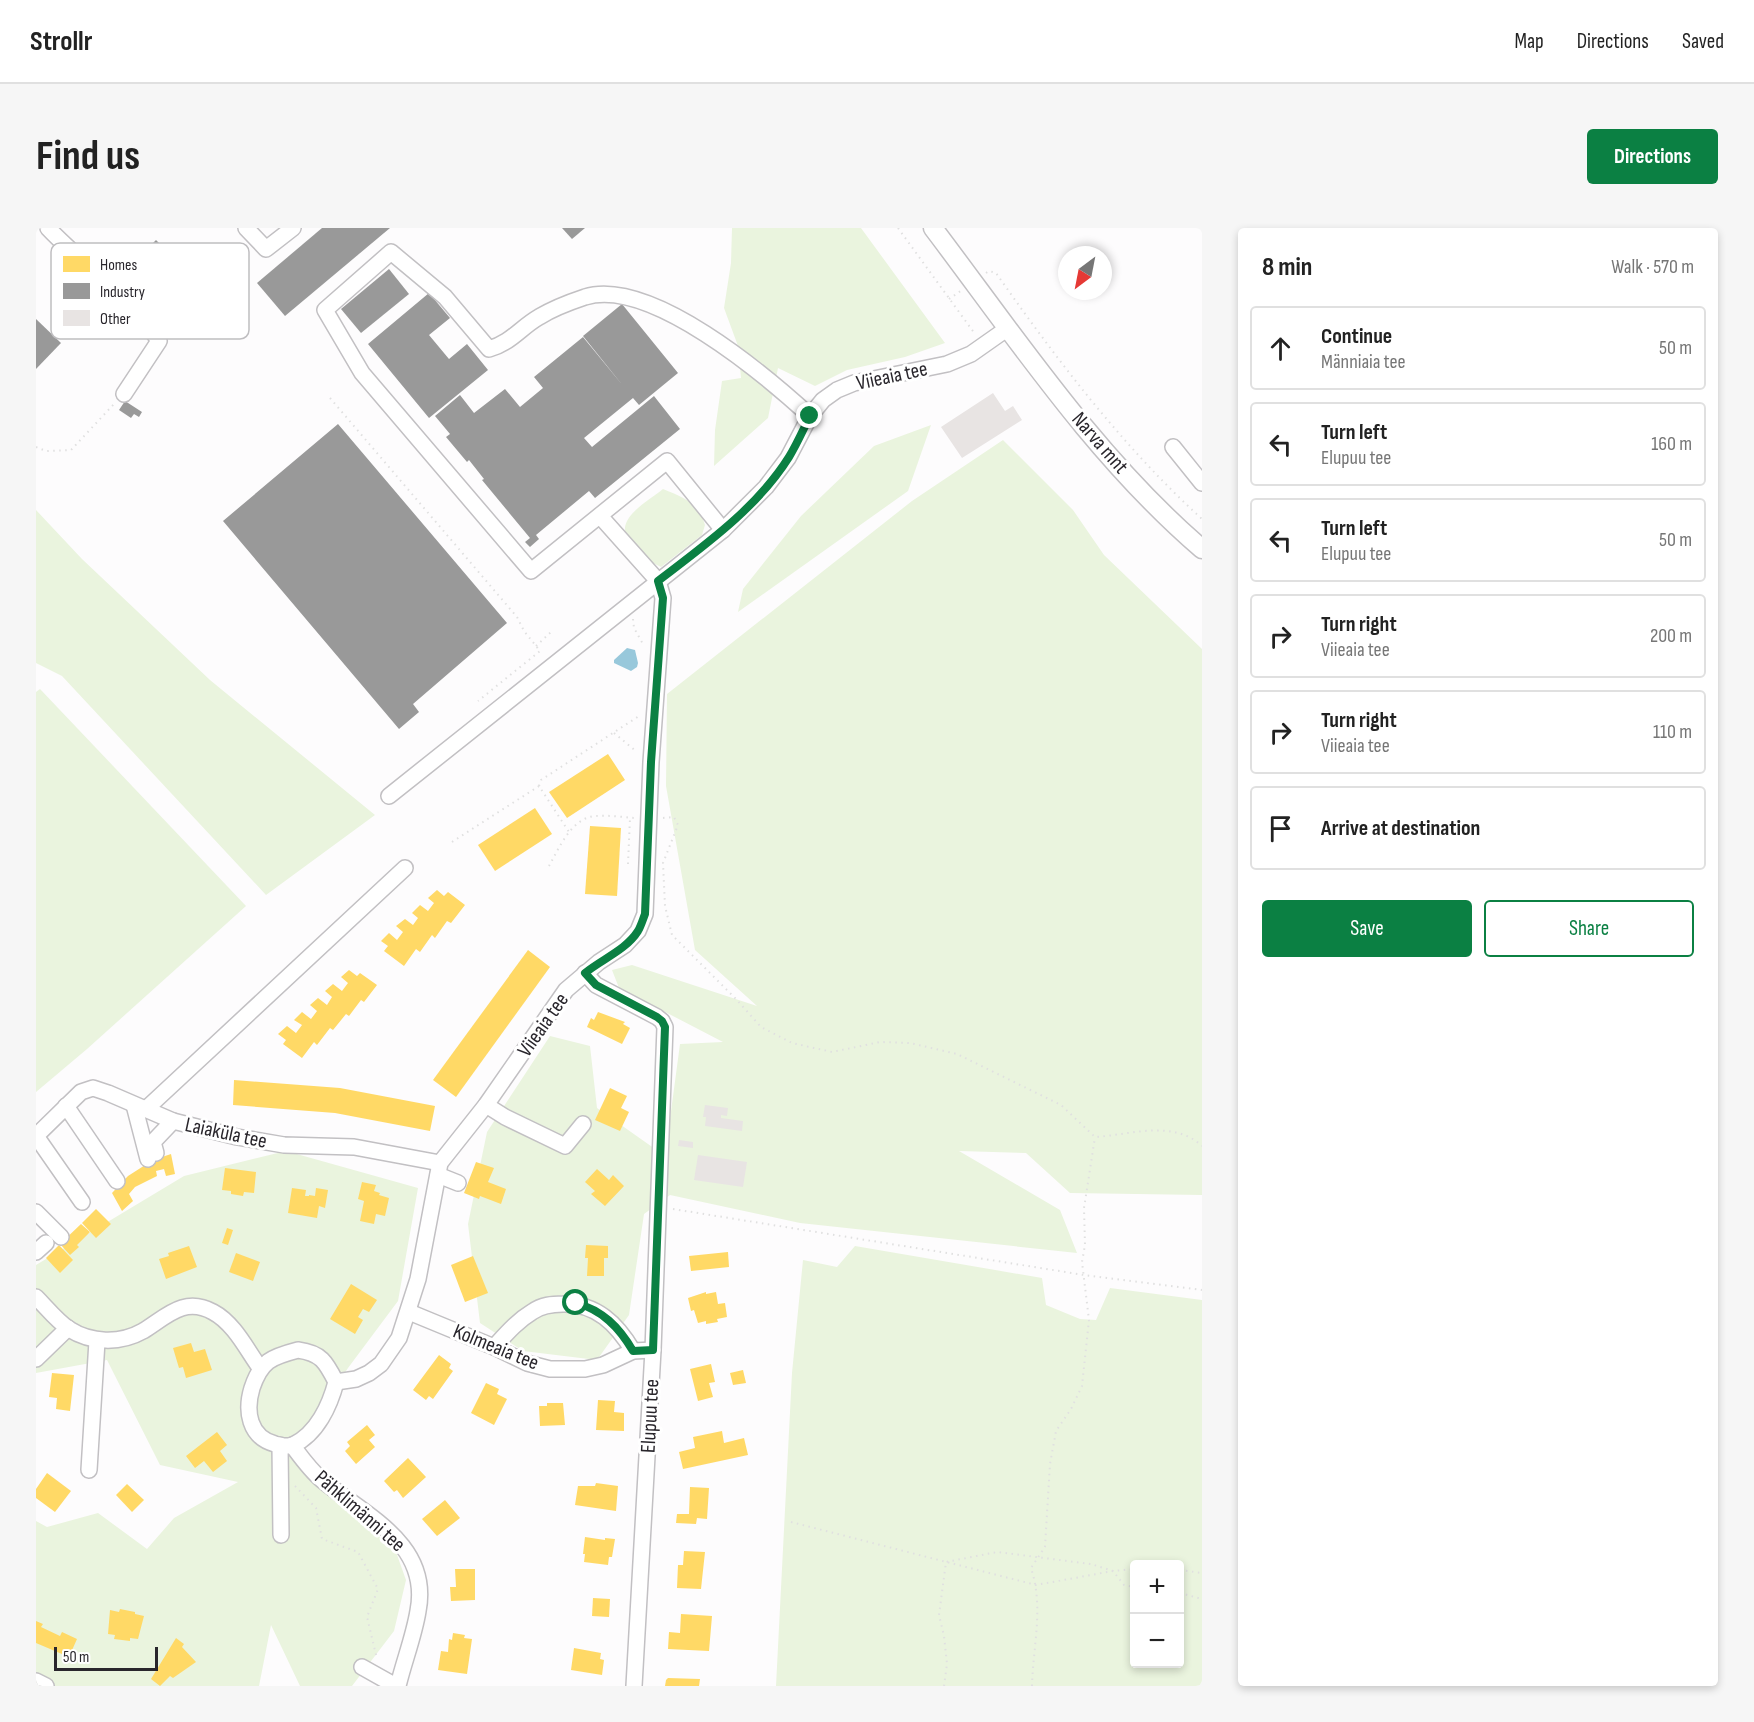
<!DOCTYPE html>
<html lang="en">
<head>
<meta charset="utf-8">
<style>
	:root { --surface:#fff; --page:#f6f6f6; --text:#222; --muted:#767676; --line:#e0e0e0; --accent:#0b8043 }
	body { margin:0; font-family:"Sofia Sans Condensed",sans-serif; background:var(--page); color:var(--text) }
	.controls { position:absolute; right:18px; bottom:18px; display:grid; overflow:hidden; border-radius:6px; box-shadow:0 3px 9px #0003 }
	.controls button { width:54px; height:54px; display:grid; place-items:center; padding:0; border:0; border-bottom:2px solid var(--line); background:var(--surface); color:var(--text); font:30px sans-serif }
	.compass { position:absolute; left:1022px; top:18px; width:54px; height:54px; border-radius:50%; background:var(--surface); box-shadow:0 3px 9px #0003; rotate:212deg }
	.scale { position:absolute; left:18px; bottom:15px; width:104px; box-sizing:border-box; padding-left:6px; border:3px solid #29262c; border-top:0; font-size:16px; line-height:21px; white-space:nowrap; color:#29262c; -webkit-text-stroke:4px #fff; paint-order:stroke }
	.stop { position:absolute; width:18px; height:18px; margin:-14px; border:4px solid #0b8043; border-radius:50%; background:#fff }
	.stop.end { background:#0b8043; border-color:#fff; box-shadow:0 2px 6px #0008 }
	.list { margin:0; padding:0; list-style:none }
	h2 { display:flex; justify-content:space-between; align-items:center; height:78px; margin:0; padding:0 24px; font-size:26px }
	h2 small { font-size:20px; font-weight:400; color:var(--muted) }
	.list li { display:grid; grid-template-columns:39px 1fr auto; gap:18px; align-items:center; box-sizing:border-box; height:84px; margin:0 12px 12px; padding:0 12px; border:2px solid var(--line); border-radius:6px }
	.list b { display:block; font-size:22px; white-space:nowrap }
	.list p { margin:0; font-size:20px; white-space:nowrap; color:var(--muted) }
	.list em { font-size:20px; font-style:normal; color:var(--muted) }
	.actions { display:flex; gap:12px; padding:18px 24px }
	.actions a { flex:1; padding:14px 0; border:2px solid var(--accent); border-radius:6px; text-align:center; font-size:21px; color:var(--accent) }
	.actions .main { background:var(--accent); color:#fff }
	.icon { flex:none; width:33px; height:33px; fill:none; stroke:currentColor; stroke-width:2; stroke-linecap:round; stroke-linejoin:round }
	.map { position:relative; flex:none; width:1166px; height:1458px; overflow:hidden; border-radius:6px }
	header { display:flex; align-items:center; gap:36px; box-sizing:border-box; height:84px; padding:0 30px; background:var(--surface); border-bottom:2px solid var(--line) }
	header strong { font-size:28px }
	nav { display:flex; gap:33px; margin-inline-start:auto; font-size:21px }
	.intro { display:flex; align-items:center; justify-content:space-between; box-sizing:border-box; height:144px; padding:0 36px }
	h1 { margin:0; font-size:42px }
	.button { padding:15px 27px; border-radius:6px; background:var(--accent); color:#fff; font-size:21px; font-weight:700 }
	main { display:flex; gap:36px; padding:0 36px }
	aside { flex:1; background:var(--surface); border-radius:6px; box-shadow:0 3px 9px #0003 }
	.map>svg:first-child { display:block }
	.green { fill:#eaf4de; fill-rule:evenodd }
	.water { fill:#98c8db }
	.homes { fill:#ffd966 }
	.industry { fill:#999 }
	.building { fill:#e8e4e3 }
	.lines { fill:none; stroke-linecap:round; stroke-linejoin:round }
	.minor-casing { stroke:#c2c0c3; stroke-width:18 }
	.major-casing { stroke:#c2c0c3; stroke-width:21 }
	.path { stroke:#e0e0e0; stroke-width:2; stroke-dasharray:1.5 4.5; stroke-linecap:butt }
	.minor { stroke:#fff; stroke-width:15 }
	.major { stroke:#fff; stroke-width:18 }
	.route { stroke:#0b8043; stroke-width:8 }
	.labels { text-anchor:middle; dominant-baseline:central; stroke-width:6; stroke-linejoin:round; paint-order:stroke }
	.street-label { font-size:21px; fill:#29262c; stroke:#fff }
	.key { fill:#fff; stroke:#bfbec0; stroke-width:1.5 }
	.key-label { font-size:16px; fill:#29262c }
</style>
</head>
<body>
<header>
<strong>Strollr</strong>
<nav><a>Map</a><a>Directions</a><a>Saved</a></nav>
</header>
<div class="intro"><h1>Find us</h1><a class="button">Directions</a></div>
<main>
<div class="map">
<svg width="1166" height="1458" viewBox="0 0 1166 1458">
	<rect width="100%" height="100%" fill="#fdfcfd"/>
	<g class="green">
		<path d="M696 0H825L909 115 869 129 811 142 779 158 742 140 732 190 678 238 679 202 686 153 705 150 702 118 688 80 695 35Z"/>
		<path d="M895 197 872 263 702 384 707 361 765 288 838 218Z"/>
		<path d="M967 212 1037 282 1068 327 1166 421V967L1034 965 990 925 923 923 1024 982 1041 1025 764 995 634 967 608 986 593 1087 561 1132 487 1123 444 1095 432 996 451 904 514 808 554 818 561 880 629 928 644 816 687 814 583 760 576 742 596 737 721 778 659 722 630 558 631 466 876 273Z"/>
		<path d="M627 261C647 269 663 275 669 297L666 307 625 339 617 335 589 303C587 286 615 271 627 261Z"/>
		<path d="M0 282 46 331 174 452 339 587 230 667 26 448 0 435Z"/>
		<path d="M4 461 210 678 51 821 0 864V464Z"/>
		<path d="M250 923 382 960 362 1073 312 1140 254 1225 360 1324 370 1352 358 1403 316 1458H264L235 1397 223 1458H0V1293L11 1299 62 1285 111 1321 138 1290 202 1254 124 1237 71 1132 0 1145V1037L148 948Z"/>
		<path d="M819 1018 1006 1050 1010 1077 1044 1091 1060 1092 1074 1060 1166 1072V1458H740L756 1145 767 1032 801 1039ZM1098 1336H1144V1436H1098Z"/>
	</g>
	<path class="water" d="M591 420 599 422 602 435 601 439 595 443 578 435V432Z"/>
	<g class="homes">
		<path d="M572 526 589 552 531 590 513 564Z"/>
		<path d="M499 580 516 606 459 643 442 617Z"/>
		<path d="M554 598 585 600 581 668 549 666Z"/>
		<path d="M401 662 408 668 412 664 429 677 415 695 411 693 399 710 396 707 384 724 380 721 368 738 348 723 352 718 345 713 353 705 361 712 367 704 360 698 369 691 377 697 382 690 376 685 384 677 392 683 398 675 392 670Z"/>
		<path d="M492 722 514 739 420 869 397 852Z"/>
		<path d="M313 742 321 748 324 745 341 757 328 774 325 772 313 788 310 786 297 802 294 800 281 817 278 814 266 830 247 816 250 812 242 806 251 798 260 805 266 797 258 792 266 784 275 791 281 783 274 777 282 770 291 777 296 769 289 763 297 756 306 763 312 755 305 749Z"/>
		<path d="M562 784 589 794 587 796 594 800 586 816 551 799 555 790 558 792Z"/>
		<path d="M198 852 304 860 399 878 394 903 299 885 197 877Z"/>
		<path d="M574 860 591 868 585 880 593 884 584 903 559 892Z"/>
		<path d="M135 926 139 946 130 948 128 941 120 943 121 948 99 959 93 966 97 973 86 983 76 965 92 948 117 932Z"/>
		<path d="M440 934 458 940 452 954 470 961 465 976 444 968 443 971 428 965Z"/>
		<path d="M189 940 220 944 218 965 208 964 207 968 195 966V963L186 962Z"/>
		<path d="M561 941 573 952 577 947 588 958 569 978 555 966 559 963 549 954Z"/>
		<path d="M326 954 340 957 338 963 344 965 343 967 353 970 349 988 340 986 338 996 324 993 328 973 322 971Z"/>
		<path d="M256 960 270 962 269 968H273V967L279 968 280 960 292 962 289 980 283 978 281 990 252 985Z"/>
		<path d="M60 981 75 996 60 1010 46 995Z"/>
		<path d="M45 996 54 1004 41 1017 43 1019 34 1027 24 1016Z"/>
		<path d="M191 1000 197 1002 192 1017 186 1015Z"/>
		<path d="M23 1017 37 1032 24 1045 10 1030Z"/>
		<path d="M550 1017 572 1018V1030H568V1048H551L552 1030H549Z"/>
		<path d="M153 1018 161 1039 130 1051 123 1031 133 1028 132 1025Z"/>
		<path d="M692 1024 693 1039 655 1043 653 1028Z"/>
		<path d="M200 1025 224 1034 217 1053 193 1044Z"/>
		<path d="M437 1028 452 1065 429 1074 415 1037Z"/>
		<path d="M315 1056 341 1072 333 1084 327 1081 322 1089 327 1092 319 1106 294 1091Z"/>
		<path d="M670 1064V1066L680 1064 682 1076 689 1075 691 1089 681 1091 682 1094 670 1096V1093L662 1095 658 1082 655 1083 652 1070Z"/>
		<path d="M155 1115 158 1124 169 1121 176 1142 150 1150 147 1139 143 1140 137 1120Z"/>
		<path d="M403 1127 415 1136 413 1140 417 1143 397 1171 393 1168 390 1172 377 1162Z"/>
		<path d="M675 1136 679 1154 673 1155 677 1169 662 1173 654 1141Z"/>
		<path d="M707 1142 710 1155 697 1157 694 1145Z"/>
		<path d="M16 1145 38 1147 34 1183 20 1181 21 1170 13 1169Z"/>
		<path d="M450 1155 463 1161 461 1166 471 1171 458 1197 435 1185Z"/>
		<path d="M562 1172 579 1173 578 1184 588 1185V1203L560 1202Z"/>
		<path d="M511 1175H527L529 1197 504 1198 503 1178H511Z"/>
		<path d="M331 1197 339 1207 333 1212 339 1219 320 1236 309 1223 314 1218 311 1214Z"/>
		<path d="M686 1203 688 1215 708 1210 712 1227 647 1241 643 1224 659 1220 657 1209Z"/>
		<path d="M181 1204 191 1217 184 1223 191 1233 177 1244 168 1233 159 1240 150 1228Z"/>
		<path d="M372 1230 390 1249 367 1270 361 1262 358 1264 348 1253Z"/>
		<path d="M11 1245 35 1263 19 1284 0 1270V1261Z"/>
		<path d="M560 1255 582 1258 580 1283 539 1277 542 1258H559Z"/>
		<path d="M91 1256 108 1272 96 1284 80 1267Z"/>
		<path d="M654 1259 673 1260 671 1291 661 1290 660 1296 640 1295 641 1286H653Z"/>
		<path d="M409 1272 424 1290 401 1308 386 1291Z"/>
		<path d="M549 1309 569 1312V1310L579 1311 576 1329H573L572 1337 548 1334 549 1326H547Z"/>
		<path d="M648 1323 669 1324 665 1361 641 1360 642 1337H647Z"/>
		<path d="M419 1341H439V1372L415 1373 414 1359H420Z"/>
		<path d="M557 1370 574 1371 573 1389 556 1388Z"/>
		<path d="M84 1381 99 1384V1386L108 1388 102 1411 94 1410V1413L78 1411 79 1407 72 1406 74 1382 83 1384Z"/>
		<path d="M645 1386 676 1388 673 1423 632 1421 633 1404 644 1405Z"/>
		<path d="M0 1393 7 1396 5 1399 24 1408 26 1404 41 1411 33 1429 0 1415Z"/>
		<path d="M417 1405 429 1407 428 1410 436 1411 431 1446 402 1442 405 1423 412 1424 413 1411 416 1412Z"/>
		<path d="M140 1410 148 1416 146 1419 160 1434 137 1450 134 1448 124 1458 115 1451Z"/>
		<path d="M538 1420 565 1425 564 1431 568 1432 566 1447 535 1442Z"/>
		<path d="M632 1450 664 1451 663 1458H629L630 1452Z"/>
	</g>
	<g class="industry">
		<path d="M286 0H354L249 88 221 55Z"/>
		<path d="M526 0H549L536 11Z"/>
		<path d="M120 12 131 23 119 36 107 25Z"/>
		<path d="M353 41 373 66 325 105 305 81Z"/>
		<path d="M393 65 414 90 393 107 413 131 431 116 452 142 393 190 332 116Z"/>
		<path d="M586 76 642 145 603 177 597 170 548 210 556 219 618 168 644 201 559 270 553 263 500 307 503 311 494 319 489 314 494 310 446 252 448 251 433 232 431 234 410 209 414 206 399 188 424 167 438 185 469 161 484 179 507 160 498 149 547 109 588 159 547 108Z"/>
		<path d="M0 91 25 115 0 141Z"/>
		<path d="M89 173 106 184 103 189 98 186 95 190 83 182Z"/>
		<path d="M302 196 471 395 377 476 383 484 363 501 187 293Z"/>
	</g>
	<g class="building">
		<path d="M957 165 969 183 977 178 986 192 926 230 905 199Z"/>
		<path d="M669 877 692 880 691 888 685 887V890L707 893 706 903 669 898 670 889H667Z"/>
		<path d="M643 912 657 914V920L642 918Z"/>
		<path d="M662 927 711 934 707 959 658 952Z"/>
	</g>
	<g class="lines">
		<g class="minor-casing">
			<g id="minor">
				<path d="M12 0C48 38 94 68 123 113L88 166"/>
				<path d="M210 0 230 21 257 0"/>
				<path d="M1137 219 1166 255"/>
				<path d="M687 302 631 233 495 343 326 145 289 82 355 24 409 69 453 121C476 114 484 100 503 89 516 81 534 74 549 69 614 49 729 147 774 188"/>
				<path d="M353 568 687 302 730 259 752 230 774 188 787 172 801 162 818 155 911 136 935 126 972 100"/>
				<path d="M549 745 560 757 621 789 626 793 629 799 617 1122 598 1458"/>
				<path d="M98 877 112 931"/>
				<path d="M450 877 469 889 529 918 547 896"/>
				<path d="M30 878 81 953"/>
				<path d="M110 881 369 640"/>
				<path d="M120 925 117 914 137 893"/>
				<path d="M402 947 422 955"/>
				<path d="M46 974 0 908 45 864 57 860 72 865 137 893 201 909 248 917 318 919 404 935"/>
				<path d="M0 984 25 1009"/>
				<path d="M0 1024 10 1015"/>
				<path d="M0 1069C10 1079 21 1093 33 1101 55 1115 84 1116 107 1103 130 1089 148 1068 177 1084 198 1095 211 1122 224 1140"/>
				<path d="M373 1084 458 1119 491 1135 514 1141H549L567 1137 597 1123 617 1122"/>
				<path d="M458 1119C470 1106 481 1093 496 1084 506 1077 516 1076 527 1076 560 1075 581 1096 597 1123"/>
				<path d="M262 1122C285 1125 290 1134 300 1154 294 1177 281 1206 257 1217 252 1219 244 1218 239 1216 213 1209 209 1183 216 1160 225 1133 235 1129 262 1122Z"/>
				<path d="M0 1131 32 1100"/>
				<path d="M300 1154 320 1151 333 1145 345 1136 363 1110 382 1051 404 935 450 877 530 762 563 734 589 717 602 703 609 686 615 534 627 370 622 353 564 288"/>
				<path d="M244 1217 245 1307"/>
				<path d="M256 1217C265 1229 274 1242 286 1252 330 1288 395 1316 382 1383 378 1408 368 1433 362 1458"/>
				<path d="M53 1242 61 1113"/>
				<path d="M326 1439 360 1458"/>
				<path d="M0 1453 10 1458"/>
			</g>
		</g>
		<g class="major-casing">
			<path id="major" d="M897 0C981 111 1060 230 1166 321"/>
		</g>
		<g class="path">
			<path d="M862 0 939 106"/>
			<path d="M950 45 953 43 960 45C1021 132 1087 219 1166 291"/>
			<path d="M913 71 926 62"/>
			<path d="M294 170 481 389 488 403 504 423 442 473"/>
			<path d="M0 219 10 223 35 222 78 176"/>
			<path d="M597 391 598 400 608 418"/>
			<path d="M500 418 516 403"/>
			<path d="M578 505 601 524"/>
			<path d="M503 558 505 552 603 488"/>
			<path d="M627 590 638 589 642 597 627 635 629 678 636 707 700 771 725 799 756 815 796 824 844 814 874 815 921 826 1025 877 1059 909C1094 907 1137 891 1166 918"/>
			<path d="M416 614 503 558 533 604"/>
			<path d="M592 636 594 590"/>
			<path d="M513 638C523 620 536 589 560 588 572 587 586 589 598 590"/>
			<path d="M637 981 1048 1047 1166 1062"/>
			<path d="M259 1258 280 1280 286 1311 322 1324 342 1361 331 1389 341 1431"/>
			<path d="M755 1294 1000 1357 1077 1343 1088 1357 1098 1359"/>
			<path d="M1144 1342 1166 1345"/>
			<path d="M1144 1365 1166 1371"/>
			<path d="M908 1458 911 1436 908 1408 903 1387 910 1334 961 1324 1055 1336 1077 1343 1098 1341"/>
			<path d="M996 1458C997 1418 1008 1379 995 1340L1009 1319 1014 1236 1020 1203 1035 1181 1046 1158 1053 1092 1046 1034 1049 1017 1048 980 1059 909"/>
		</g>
		<use href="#minor" class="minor"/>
		<use href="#major" class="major"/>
	</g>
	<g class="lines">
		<path class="route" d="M540 1075C566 1082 583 1099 597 1123L617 1122 629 799 626 793 621 789 560 757 549 745C566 731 590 722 602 703 605 698 607 691 609 686L615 534 627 370 622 353C669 317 721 280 753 229 761 216 767 202 774 188"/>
	</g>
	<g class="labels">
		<g class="street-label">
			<text transform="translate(856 148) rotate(-12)">Viieaia tee</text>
			<text transform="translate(1064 215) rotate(49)">Narva mnt</text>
			<text transform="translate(507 797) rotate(-55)">Viieaia tee</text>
			<text transform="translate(190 905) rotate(12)">Laiaküla tee</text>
			<text transform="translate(460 1119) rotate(22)">Kolmeaia tee</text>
			<text transform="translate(614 1188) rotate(-87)">Elupuu tee</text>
			<text transform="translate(324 1283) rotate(41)">Pähklimänni tee</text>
		</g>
	</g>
	<rect x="15" y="15" width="198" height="96" rx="9" class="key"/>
	<rect x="27" y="28" width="27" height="16" fill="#ffd966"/>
	<rect x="27" y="55" width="27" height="16" fill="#999"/>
	<rect x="27" y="82" width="27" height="16" fill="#e8e4e3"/>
	<g class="key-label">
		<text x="64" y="42">Homes</text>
		<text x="64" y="69">Industry</text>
		<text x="64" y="96">Other</text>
	</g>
</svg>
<div class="controls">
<button>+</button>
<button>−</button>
</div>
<svg class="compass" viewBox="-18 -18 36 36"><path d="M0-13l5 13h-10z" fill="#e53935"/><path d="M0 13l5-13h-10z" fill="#767676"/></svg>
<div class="scale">50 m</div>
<div class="stop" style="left:540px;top:1075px"></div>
<div class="stop end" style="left:774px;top:188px"></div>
</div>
<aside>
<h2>8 min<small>Walk · 570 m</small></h2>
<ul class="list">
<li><svg class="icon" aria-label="ahead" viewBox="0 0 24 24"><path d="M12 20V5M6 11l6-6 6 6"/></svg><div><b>Continue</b><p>Männiaia tee</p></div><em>50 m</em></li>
<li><svg class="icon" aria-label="left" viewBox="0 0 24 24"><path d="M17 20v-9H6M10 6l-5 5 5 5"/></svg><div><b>Turn left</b><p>Elupuu tee</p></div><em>160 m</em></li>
<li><svg class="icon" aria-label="left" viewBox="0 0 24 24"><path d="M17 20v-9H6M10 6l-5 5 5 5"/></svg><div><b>Turn left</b><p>Elupuu tee</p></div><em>50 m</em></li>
<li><svg class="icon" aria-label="right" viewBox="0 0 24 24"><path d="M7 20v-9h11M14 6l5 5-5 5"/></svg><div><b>Turn right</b><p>Viieaia tee</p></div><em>200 m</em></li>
<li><svg class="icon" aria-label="right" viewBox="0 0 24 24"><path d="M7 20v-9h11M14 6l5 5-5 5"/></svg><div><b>Turn right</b><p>Viieaia tee</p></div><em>110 m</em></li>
<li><svg class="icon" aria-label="arrive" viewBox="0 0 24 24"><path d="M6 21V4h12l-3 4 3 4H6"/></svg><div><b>Arrive at destination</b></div></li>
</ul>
<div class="actions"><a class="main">Save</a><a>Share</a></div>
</aside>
</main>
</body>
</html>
